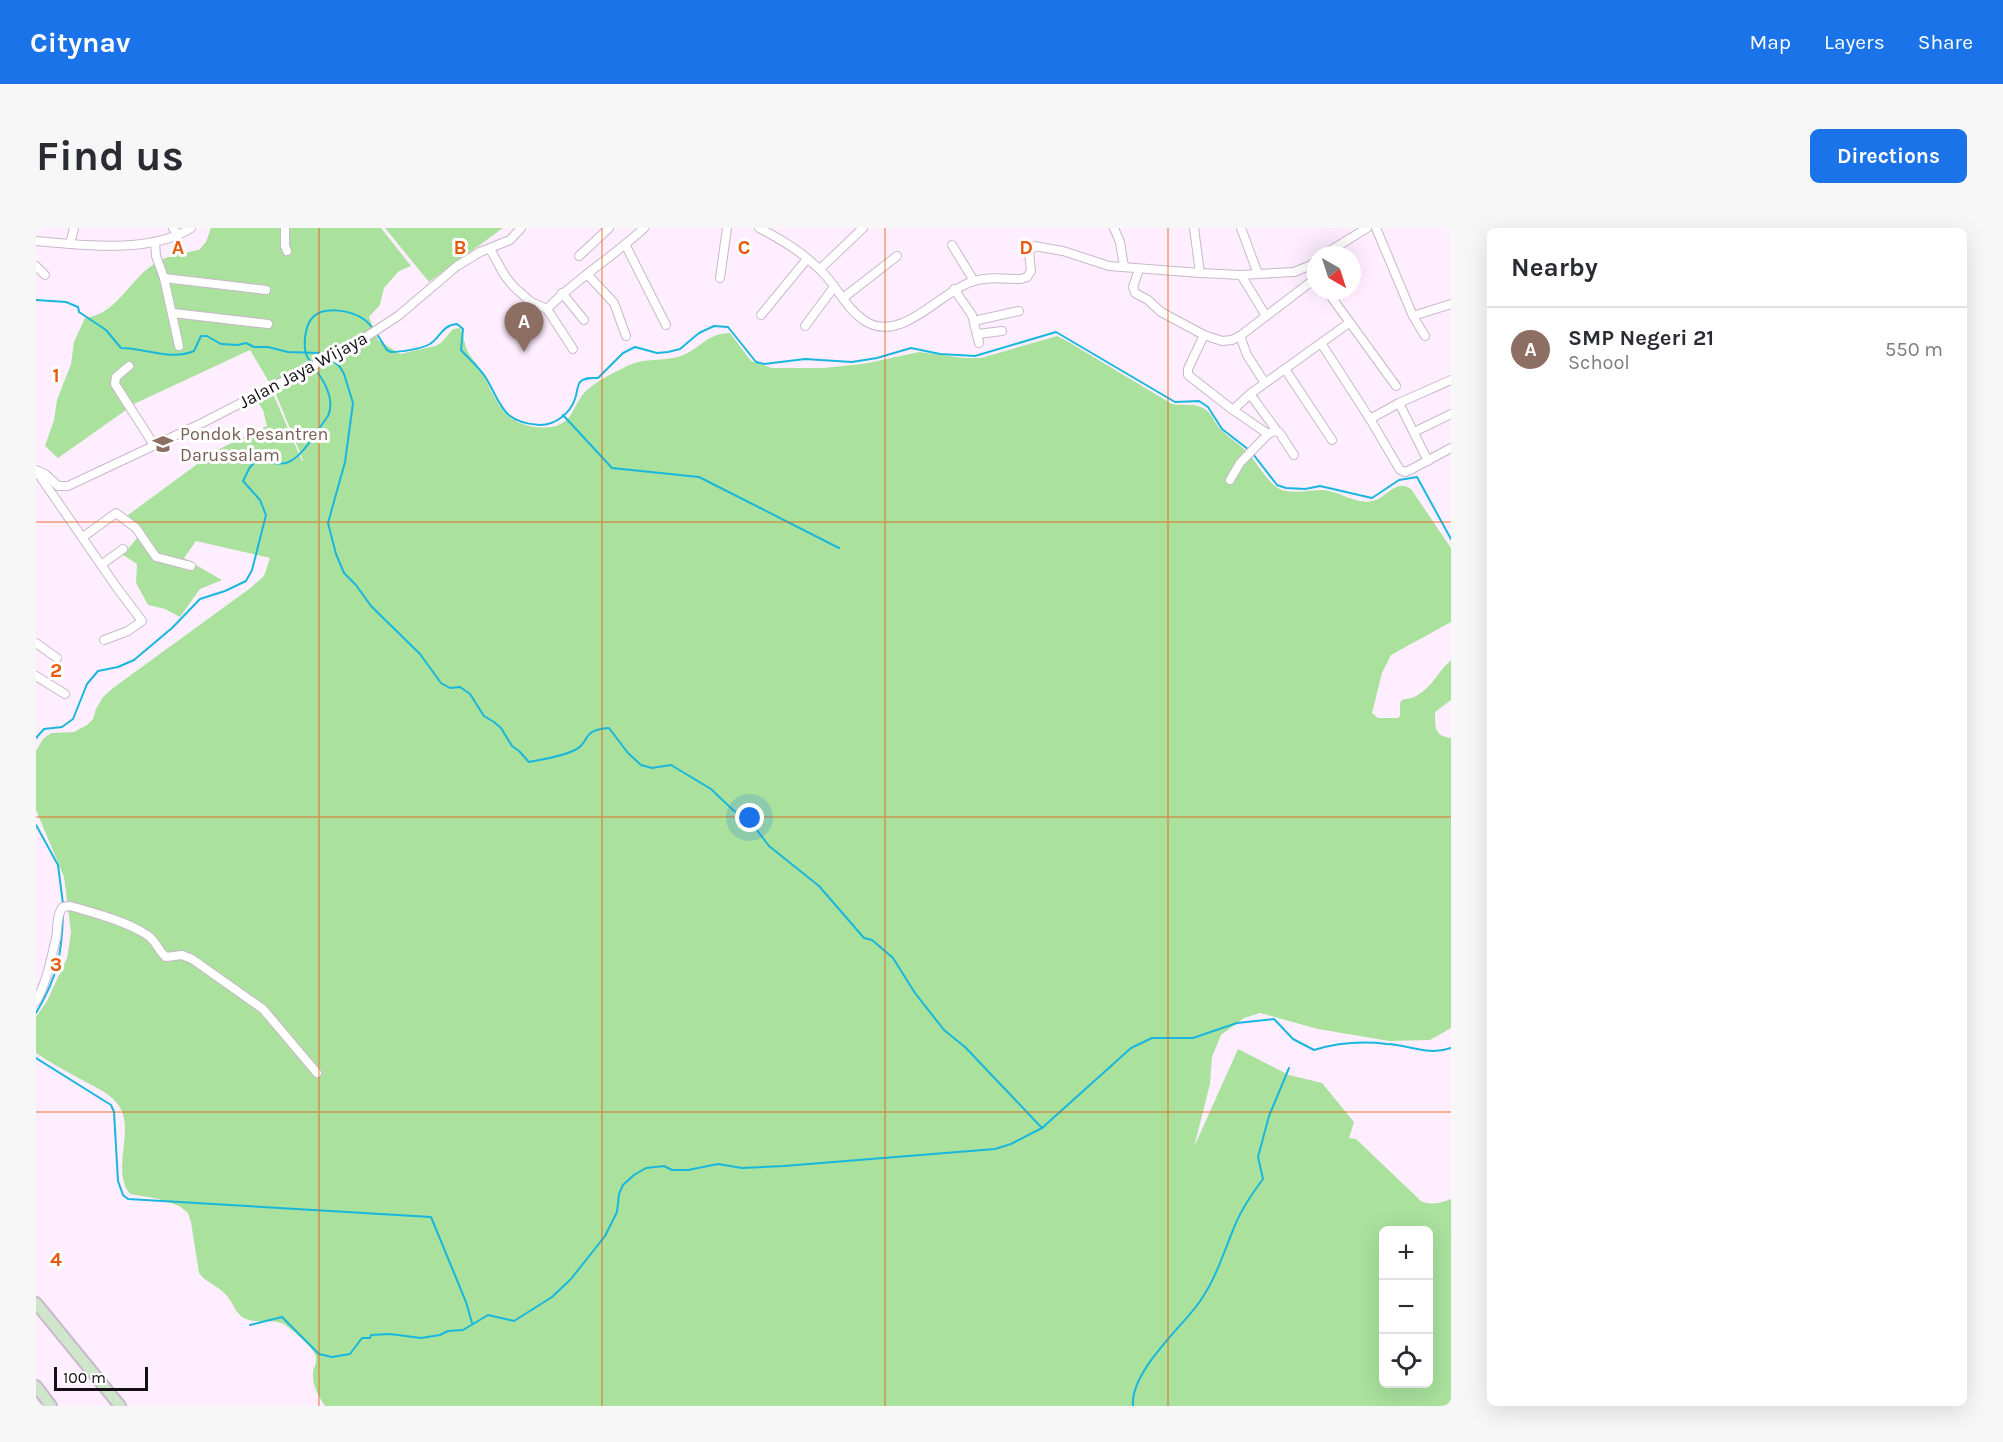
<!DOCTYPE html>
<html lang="en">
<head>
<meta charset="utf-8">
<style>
	:root { --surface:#fff; --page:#f7f7f7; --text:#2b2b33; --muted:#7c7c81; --line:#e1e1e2; --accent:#1a73e8 }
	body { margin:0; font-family:Karla,sans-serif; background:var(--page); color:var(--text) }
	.controls { position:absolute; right:18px; bottom:18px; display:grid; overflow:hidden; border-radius:9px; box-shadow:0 6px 24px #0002 }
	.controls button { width:54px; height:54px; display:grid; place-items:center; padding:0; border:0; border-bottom:2px solid var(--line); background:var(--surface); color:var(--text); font:30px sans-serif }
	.compass { position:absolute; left:1271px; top:18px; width:54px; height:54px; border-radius:50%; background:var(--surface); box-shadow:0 6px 24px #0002; rotate:141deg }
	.scale { position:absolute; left:18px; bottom:15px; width:94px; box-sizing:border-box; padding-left:6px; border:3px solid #150f15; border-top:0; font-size:16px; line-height:21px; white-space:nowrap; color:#150f15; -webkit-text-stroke:4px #fff; paint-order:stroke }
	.you { position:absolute; left:714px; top:590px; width:21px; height:21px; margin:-15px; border:4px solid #fff; border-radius:50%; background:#1a73e8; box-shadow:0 0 0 9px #1a73e833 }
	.badge { display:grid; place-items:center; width:39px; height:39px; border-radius:50%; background:var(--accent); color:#fff; font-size:20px; font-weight:700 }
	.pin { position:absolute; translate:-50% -50px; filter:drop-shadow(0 2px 3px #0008) }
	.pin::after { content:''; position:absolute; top:32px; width:21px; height:18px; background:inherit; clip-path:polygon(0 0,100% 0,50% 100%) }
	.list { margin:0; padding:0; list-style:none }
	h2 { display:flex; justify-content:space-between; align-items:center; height:78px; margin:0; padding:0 24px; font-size:26px }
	h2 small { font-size:20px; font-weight:400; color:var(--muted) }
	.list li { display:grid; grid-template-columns:39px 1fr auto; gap:18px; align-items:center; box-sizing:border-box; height:84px; padding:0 24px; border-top:2px solid var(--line) }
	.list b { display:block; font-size:22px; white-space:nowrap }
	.list p { margin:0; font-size:20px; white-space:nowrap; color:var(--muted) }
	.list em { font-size:20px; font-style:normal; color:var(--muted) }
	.icon { flex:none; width:33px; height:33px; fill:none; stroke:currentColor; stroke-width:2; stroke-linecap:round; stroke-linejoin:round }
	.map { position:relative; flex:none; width:1415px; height:1178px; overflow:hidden; border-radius:9px }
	header { display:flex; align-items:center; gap:36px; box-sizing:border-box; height:84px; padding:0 30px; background:var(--accent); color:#fff }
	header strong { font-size:28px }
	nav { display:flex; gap:33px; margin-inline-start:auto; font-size:21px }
	.intro { display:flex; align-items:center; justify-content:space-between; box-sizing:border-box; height:144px; padding:0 36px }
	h1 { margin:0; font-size:42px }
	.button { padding:15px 27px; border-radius:9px; background:var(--accent); color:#fff; font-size:21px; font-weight:700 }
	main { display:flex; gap:36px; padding:0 36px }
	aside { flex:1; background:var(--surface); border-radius:9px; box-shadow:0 6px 24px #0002 }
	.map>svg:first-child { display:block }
	.green { fill:#a9e19d; fill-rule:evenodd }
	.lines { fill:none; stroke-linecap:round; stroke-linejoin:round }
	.stream { stroke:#19b7dd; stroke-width:2 }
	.street-casing { stroke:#c9b7cb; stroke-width:10 }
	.secondary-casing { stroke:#c9b7cb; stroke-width:14 }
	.street { stroke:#fff; stroke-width:8 }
	.secondary { stroke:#cfe6cd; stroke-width:10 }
	.grid { fill:none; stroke:#e8590c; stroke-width:1.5; stroke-opacity:0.55 }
	.labels { text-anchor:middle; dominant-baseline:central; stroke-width:6; stroke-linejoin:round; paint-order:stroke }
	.street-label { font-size:18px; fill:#150f15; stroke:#fff }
	.education-label { font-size:18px; fill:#785e54; stroke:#fff; text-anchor:start }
	.grid-label { font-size:20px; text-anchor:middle; font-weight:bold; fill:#e8590c; stroke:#fff; stroke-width:6; stroke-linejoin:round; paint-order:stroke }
</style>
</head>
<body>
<header>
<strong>Citynav</strong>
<nav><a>Map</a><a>Layers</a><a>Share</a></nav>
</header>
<div class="intro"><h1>Find us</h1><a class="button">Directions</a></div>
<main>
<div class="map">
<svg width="1415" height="1178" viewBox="0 0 1415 1178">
	<rect width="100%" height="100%" fill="#feeeff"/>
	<g class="green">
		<path d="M175 0H345L375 38 363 43 348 60 344 77 333 89 342 112 364 126 399 118 405 115 417 101 424 100C428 107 428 115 431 122 434 129 440 134 444 141 452 155 458 172 469 185 480 198 513 205 528 194 538 187 540 173 549 164 560 153 577 145 591 138 609 129 627 134 645 128 664 121 671 105 694 105L715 133 736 140H787L827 136 883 124 928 130H945L1021 108 1031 113 1136 176C1147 178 1158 175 1167 180 1175 184 1177 191 1181 197 1188 207 1200 213 1209 222 1222 233 1232 260 1250 263 1262 265 1275 262 1287 262 1304 263 1323 279 1340 272 1352 267 1361 251 1375 261L1415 320V394L1355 427 1346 445 1336 485 1342 490H1362L1364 488V475L1366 472C1371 470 1375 471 1380 468 1396 460 1402 443 1415 432V472L1399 484C1399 499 1398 508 1415 510V800L1394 812 1353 813 1282 801 1224 785 1208 790 1185 807 1176 829 1174 856 1158 919 1202 821 1253 847 1286 855 1318 894 1313 910 1320 911 1385 973C1395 978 1405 975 1415 971V1178H289C283 1169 277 1159 277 1148 276 1140 283 1134 279 1126 276 1119 252 1097 245 1095 233 1091 219 1096 208 1090 200 1086 197 1075 191 1068 183 1058 170 1055 163 1045L155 994 152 985 143 978 123 971 94 966C73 940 103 898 79 873 71 864 59 859 48 853 32 844 16 836 0 825V789L11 773 31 730 35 704 28 649 0 582V523L7 511 15 505 38 504 51 497 57 491 60 481 67 469 77 460 213 361 228 348 234 330 160 313 148 330 186 352 164 361 144 389 129 381 112 377 100 355 101 336 87 327 105 305 92 287 179 223 231 198 227 182 221 173 225 169 236 165 238 168 266 233 267 232 239 164 214 122 100 175 22 230 9 218 18 192 21 172 35 136 38 114 49 90C81 86 93 52 118 36 132 27 147 25 163 22L170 14ZM1348 1002H1392V1156H1348Z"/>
		<path d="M349 0H467L393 54Z"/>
	</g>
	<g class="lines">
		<g class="stream">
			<path d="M0 72 30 74 42 79 43 84 70 102 85 120C110 120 134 133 158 123L165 108H171L185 116 202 117 210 115 218 119H232L252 124 283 125 290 128"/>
			<path d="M295 131 304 139 308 146 317 175 309 234 292 295 300 326 308 345 320 357 335 378 384 426 405 455 414 460 424 459 434 466 448 488 458 494 465 500 476 518 483 523 493 534C508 531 525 529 539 522 555 514 544 502 573 500L592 525 605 537 616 540 635 537 675 561 697 582 714 593 733 618 783 658 828 710 836 712 857 730 879 765 908 802 929 819 1006 900 1095 820 1116 810H1157L1201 795 1238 791 1257 811 1278 822C1301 815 1327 813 1351 816 1373 817 1393 828 1415 820"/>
			<path d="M276 136C269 127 268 122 269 110 270 103 271 95 277 89 289 77 317 83 329 92 338 99 345 113 351 122L355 124C365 124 385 121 394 116 405 109 406 97 421 96L427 101 425 122C433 131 443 139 450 150 466 177 466 195 504 197 520 197 534 185 539 171 541 166 541 158 544 154 549 149 556 150 562 150L587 125 599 119 621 125 632 124 644 121 663 105 678 98 692 99 720 134 728 136 769 131 816 134 841 130 875 120 904 126 939 128 1020 104 1139 174 1163 173 1172 179 1186 201 1213 222"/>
			<path d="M527 187 576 240 663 249 803 320"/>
			<path d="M1217 226 1241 257 1250 260 1269 261 1284 258 1336 270 1363 252 1381 249 1415 311"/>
			<path d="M0 510 8 501 26 499 37 491 51 456 62 443 82 439 98 432 136 400 164 371 189 363 210 353 216 342 230 287 224 272 207 253 214 239 220 233C230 233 240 237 250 235 266 231 282 201 292 188 299 172 289 154 279 141"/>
			<path d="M0 597 22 637 27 676"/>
			<path d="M0 785C22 748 26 726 27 685"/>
			<path d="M0 830 75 877 78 884 82 953 87 967 92 971 395 989 430 1074 436 1095"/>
			<path d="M214 1097 246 1089 283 1126 296 1129 314 1126 326 1110H334L335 1107 354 1106 385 1110 404 1107 412 1103 427 1102 452 1087 478 1093 516 1069 535 1051 569 1008 581 984 583 966 587 957 598 947 610 940 628 938 636 942H652L682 936 706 940 748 938 959 921 975 916 1006 900"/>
			<path d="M1097 1178C1094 1146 1140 1104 1159 1080 1178 1056 1186 1029 1197 1002 1204 983 1215 967 1227 951L1222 929 1233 888 1253 840"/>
		</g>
		<g class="street-casing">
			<g id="street">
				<path d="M137 0 142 8"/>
				<path d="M249 0V18L251 23"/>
				<path d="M723 0C747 12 772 28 790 48 803 63 812 82 829 93 865 116 903 65 935 54 950 48 970 51 985 51L991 49 995 43 993 24 998 18 1027 23 1073 38 1164 45 1205 47 1258 44 1273 38 1280 33"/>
				<path d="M1078 0 1084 14 1088 39"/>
				<path d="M1158 0 1164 45"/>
				<path d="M1205 0 1222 46"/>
				<path d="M1340 0 1377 88 1389 108"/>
				<path d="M0 13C47 17 114 26 155 0"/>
				<path d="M119 15 120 28 128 50 143 118"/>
				<path d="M34 16 38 0"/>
				<path d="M916 17 938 53"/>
				<path d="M590 18 630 97"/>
				<path d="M454 21 469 48 478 59 495 74 511 81 537 121"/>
				<path d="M1287 27 1331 0"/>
				<path d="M543 28 573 0"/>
				<path d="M0 38 9 47"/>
				<path d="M784 41 827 0"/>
				<path d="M1103 41 1097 59 1099 65 1112 72 1125 84 1168 107 1186 113 1196 112 1204 108 1280 50"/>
				<path d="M551 46 578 75 590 108"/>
				<path d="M1205 47 1230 88"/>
				<path d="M128 50 230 62"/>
				<path d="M684 50 691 0"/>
				<path d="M918 61 936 87 943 115"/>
				<path d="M1291 63 1360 158"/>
				<path d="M526 65 548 92"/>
				<path d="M807 70 861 28"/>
				<path d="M511 81C541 50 577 29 608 0"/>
				<path d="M137 85 232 96"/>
				<path d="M725 87 771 31"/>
				<path d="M1377 88 1415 76"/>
				<path d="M938 93 983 83"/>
				<path d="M1313 95 1285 115 1334 191 1364 242 1369 244 1374 242 1415 220"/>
				<path d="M769 98 798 59"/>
				<path d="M942 106 966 103"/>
				<path d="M1168 107 1152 141V147L1197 182 1232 206"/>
				<path d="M1204 108 1211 127 1229 155"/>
				<path d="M93 138 80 149 79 156 118 217"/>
				<path d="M1249 141 1296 212"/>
				<path d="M1214 166 1241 203"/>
				<path d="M1363 175 1392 233"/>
				<path d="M1197 182 1214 166 1285 115"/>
				<path d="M1334 191 1363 175 1415 152"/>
				<path d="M1378 204 1415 186"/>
				<path d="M0 242 9 246 22 258H32L166 195 316 118 362 88 421 38 444 24 474 12 485 0"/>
				<path d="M1 244 79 357 106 393 92 403 68 412"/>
				<path d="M1194 252 1204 235 1232 206 1239 203 1243 204 1258 227"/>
				<path d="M47 309 80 285 100 300 120 329 155 338"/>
				<path d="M65 337 87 321"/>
				<path d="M0 415 21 430"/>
				<path d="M0 448 29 466"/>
				<path d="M0 773C11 754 15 731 20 710 22 700 20 687 27 679L34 678C58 685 90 693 111 707 120 712 122 723 130 729L146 727 156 731 227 781 281 845"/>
			</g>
		</g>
		<g class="secondary-casing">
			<g id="secondary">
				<path d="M0 1075 84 1178"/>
				<path d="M0 1158 15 1178"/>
			</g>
		</g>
		<use href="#street" class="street"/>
		<use href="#secondary" class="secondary"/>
	</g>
	<path class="grid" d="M283 0V1178M566 0V1178M849 0V1178M1132 0V1178M0 294H1415M0 589H1415M0 884H1415"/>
	<defs>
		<g id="school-bare" transform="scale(1.62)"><path d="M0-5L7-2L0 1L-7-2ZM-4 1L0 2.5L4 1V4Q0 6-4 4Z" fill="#8d6e63" stroke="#fff" stroke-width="2.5" paint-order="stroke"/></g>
	</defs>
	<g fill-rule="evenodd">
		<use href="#school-bare" x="127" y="216"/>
	</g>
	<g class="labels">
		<g class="street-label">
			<text transform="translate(267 142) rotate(-28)">Jalan Jaya Wijaya</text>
		</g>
		<g class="education-label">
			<text x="144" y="206">Pondok Pesantren<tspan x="144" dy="21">Darussalam</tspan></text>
		</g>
	</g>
	<g class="grid-label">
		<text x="142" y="26">A</text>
		<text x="424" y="26">B</text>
		<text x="708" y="26">C</text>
		<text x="990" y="26">D</text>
		<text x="20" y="154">1</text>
		<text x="20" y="449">2</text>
		<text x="20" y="743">3</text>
		<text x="20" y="1038">4</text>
	</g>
</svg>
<div class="controls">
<button>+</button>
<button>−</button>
<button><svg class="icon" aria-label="locate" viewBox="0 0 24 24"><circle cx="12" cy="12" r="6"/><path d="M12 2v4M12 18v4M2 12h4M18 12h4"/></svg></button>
</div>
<svg class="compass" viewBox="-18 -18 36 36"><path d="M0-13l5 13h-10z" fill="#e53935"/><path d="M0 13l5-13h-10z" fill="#7c7c81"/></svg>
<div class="scale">100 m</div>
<div class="you"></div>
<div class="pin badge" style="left:488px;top:124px;background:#8d6e63">A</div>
</div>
<aside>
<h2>Nearby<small></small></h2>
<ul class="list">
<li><span class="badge" style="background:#8d6e63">A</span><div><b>SMP Negeri 21</b><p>School</p></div><em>550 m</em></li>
</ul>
</aside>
</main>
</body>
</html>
